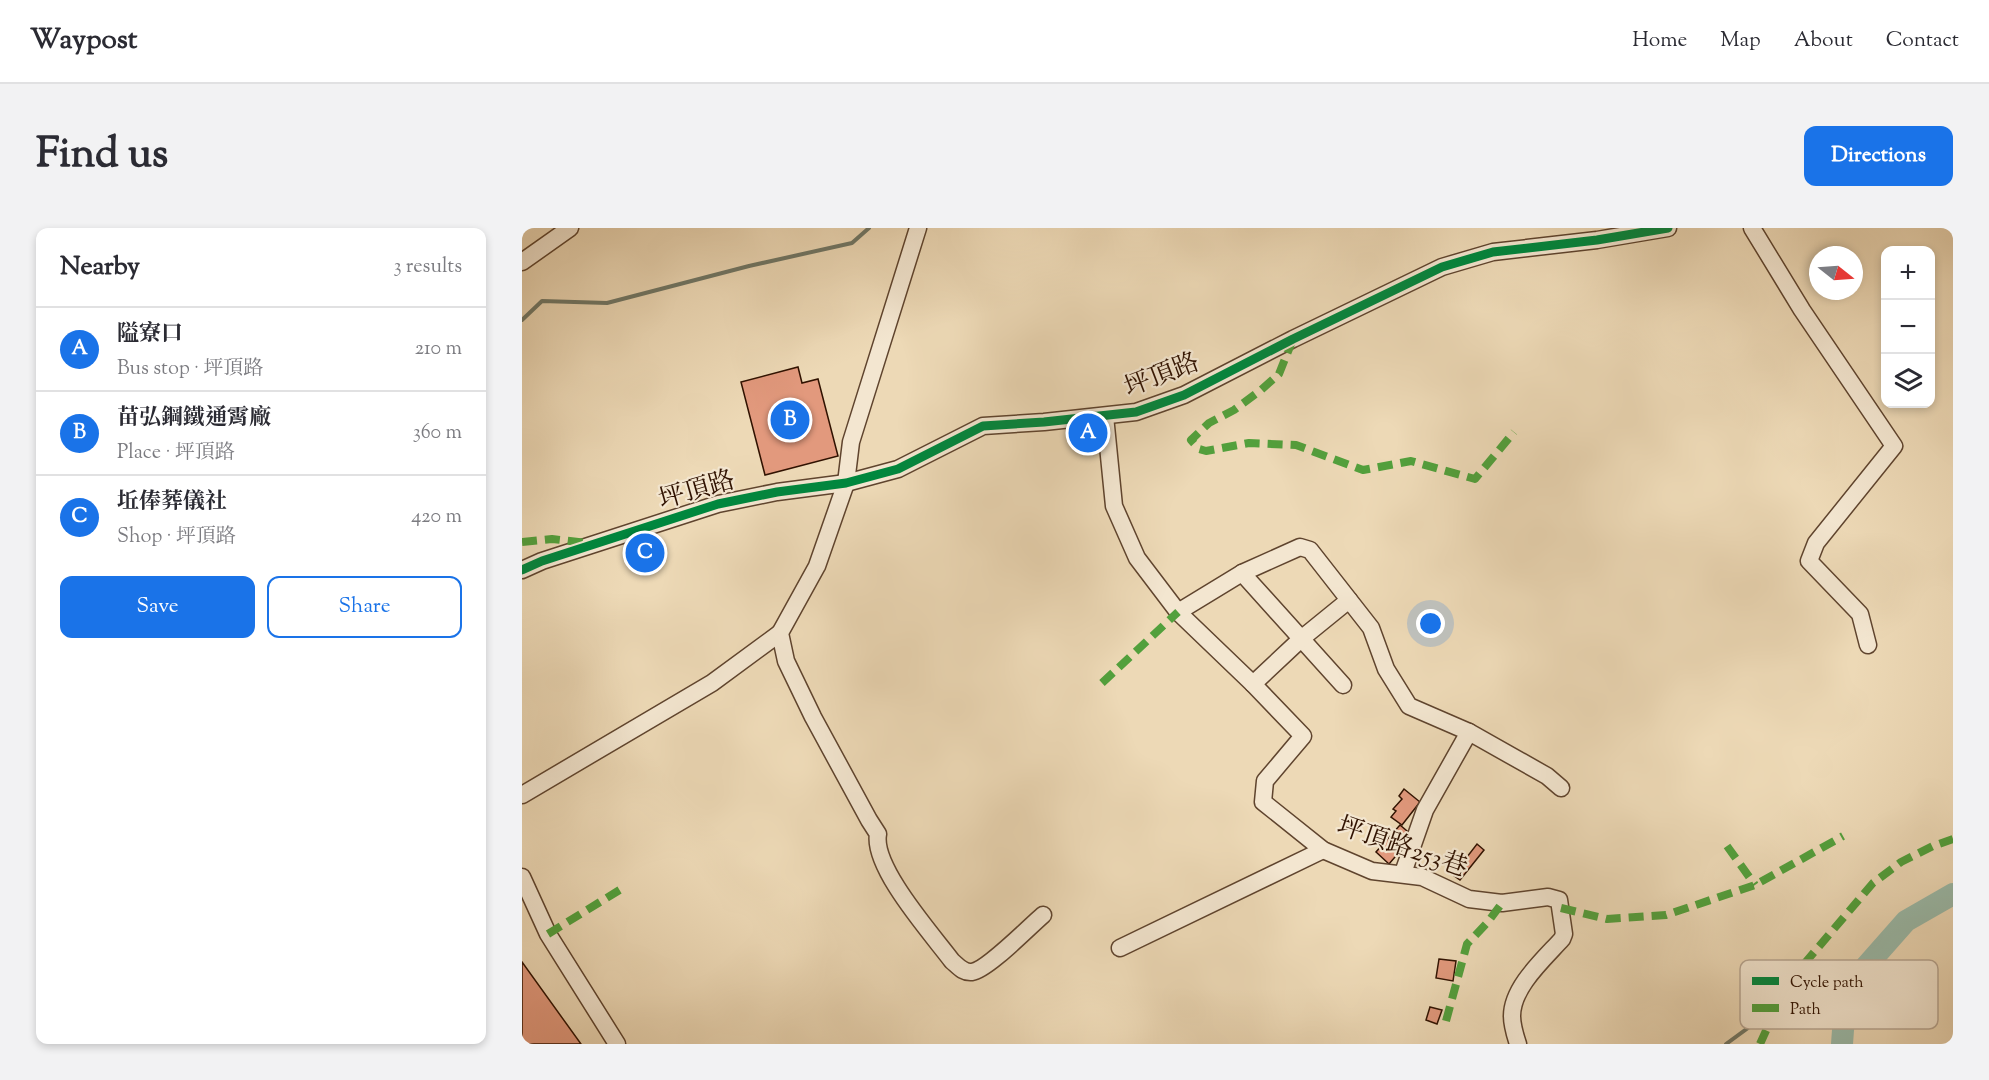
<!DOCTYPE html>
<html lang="en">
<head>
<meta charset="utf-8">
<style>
	:root { --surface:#fff; --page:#f2f2f3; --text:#2b2b33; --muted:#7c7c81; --line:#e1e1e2; --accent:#1a73e8 }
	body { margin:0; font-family:"Sorts Mill Goudy","Noto Serif TC",serif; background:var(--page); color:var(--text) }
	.controls { position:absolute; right:18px; top:18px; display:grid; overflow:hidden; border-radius:12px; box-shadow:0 3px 9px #0003 }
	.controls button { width:54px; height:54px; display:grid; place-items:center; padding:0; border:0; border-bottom:2px solid var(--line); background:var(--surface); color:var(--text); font:30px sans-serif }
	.compass { position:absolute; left:1287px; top:18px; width:54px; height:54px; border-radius:50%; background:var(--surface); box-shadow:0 3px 9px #0003; rotate:107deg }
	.you { position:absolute; left:909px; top:396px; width:21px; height:21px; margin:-15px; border:4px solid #fff; border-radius:50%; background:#1a73e8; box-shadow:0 0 0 9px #1a73e833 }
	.badge { display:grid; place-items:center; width:39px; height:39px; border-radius:50%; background:var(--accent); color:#fff; font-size:20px; font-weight:700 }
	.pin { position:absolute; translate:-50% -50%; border:3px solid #fff; box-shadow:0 2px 6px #0006 }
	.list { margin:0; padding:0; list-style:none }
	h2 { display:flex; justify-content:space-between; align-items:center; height:78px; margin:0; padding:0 24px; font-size:26px }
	h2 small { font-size:20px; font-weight:400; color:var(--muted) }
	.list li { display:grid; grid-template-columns:39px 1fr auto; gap:18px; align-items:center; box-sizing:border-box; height:84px; padding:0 24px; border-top:2px solid var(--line) }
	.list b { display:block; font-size:22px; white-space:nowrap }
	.list p { margin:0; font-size:20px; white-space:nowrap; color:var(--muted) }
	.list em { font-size:20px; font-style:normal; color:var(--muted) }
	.actions { display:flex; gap:12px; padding:18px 24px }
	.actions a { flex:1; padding:14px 0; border:2px solid var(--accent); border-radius:12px; text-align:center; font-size:21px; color:var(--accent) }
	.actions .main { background:var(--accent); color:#fff }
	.icon { flex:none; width:33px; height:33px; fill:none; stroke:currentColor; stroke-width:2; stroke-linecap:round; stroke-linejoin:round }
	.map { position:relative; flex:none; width:1431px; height:816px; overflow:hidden; border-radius:12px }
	header { display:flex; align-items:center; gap:36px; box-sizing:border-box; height:84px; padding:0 30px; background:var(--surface); border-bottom:2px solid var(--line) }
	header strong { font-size:28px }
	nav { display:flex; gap:33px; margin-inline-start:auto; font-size:21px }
	.intro { display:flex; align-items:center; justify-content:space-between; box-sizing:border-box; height:144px; padding:0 36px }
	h1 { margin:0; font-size:42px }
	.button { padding:15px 27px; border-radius:12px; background:var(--accent); color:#fff; font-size:21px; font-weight:700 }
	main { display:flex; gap:36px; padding:0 36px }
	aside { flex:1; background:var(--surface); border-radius:12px; box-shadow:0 3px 9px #0003 }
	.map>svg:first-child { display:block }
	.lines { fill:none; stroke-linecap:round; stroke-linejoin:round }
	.stream { stroke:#707766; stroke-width:4 }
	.river { stroke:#9abaa9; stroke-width:22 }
	.building { fill:#e2997d; stroke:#301201; stroke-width:1.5 }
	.minor-casing { stroke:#5f442e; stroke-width:19 }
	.minor { stroke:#f3e6d0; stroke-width:16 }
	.quiet { stroke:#52a03c; stroke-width:8; stroke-dasharray:15 8; stroke-linecap:butt }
	.cycleway-casing { stroke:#f3e6d0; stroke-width:13 }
	.cycleway { stroke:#00873e; stroke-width:9 }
	.labels { text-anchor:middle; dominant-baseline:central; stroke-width:4.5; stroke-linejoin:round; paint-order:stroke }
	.street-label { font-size:26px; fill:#301201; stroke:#f3e6d0 }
	.key { fill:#f3e6d0; stroke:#b8a692; stroke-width:1.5 }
	.key-label { font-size:16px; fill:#301201 }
</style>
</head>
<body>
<header>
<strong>Waypost</strong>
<nav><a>Home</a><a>Map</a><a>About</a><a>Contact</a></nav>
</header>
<div class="intro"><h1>Find us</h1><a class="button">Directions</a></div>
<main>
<aside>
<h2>Nearby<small>3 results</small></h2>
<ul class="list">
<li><span class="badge">A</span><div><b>隘寮口</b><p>Bus stop · 坪頂路</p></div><em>210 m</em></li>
<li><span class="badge">B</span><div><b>苗弘鋼鐵通霄廠</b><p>Place · 坪頂路</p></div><em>360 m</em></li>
<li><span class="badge">C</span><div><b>坵俸葬儀社</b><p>Shop · 坪頂路</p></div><em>420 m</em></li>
</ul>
<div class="actions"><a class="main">Save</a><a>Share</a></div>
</aside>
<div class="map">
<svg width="1431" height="816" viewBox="0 0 1431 816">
	<rect width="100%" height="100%" fill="#edd9b6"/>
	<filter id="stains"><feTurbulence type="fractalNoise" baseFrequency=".00333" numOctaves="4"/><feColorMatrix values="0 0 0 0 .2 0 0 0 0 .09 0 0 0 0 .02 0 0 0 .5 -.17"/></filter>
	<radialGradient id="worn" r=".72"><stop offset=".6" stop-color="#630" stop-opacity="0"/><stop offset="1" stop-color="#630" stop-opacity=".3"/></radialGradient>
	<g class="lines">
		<g class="stream">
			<path d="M0 92 20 73 85 75 227 38 330 15 347 0"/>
			<path d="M1262 782 1324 761"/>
			<path d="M1204 816 1241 789"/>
		</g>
		<path class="river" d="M1320 816 1324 761 1384 693 1431 666"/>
	</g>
	<g class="building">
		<path d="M276 139 280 155 296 151 316 228 243 247 219 154Z"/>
		<path d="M882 561 898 574 880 597 869 589 874 583 871 581 880 571 877 568Z"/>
		<path d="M878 597 891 608 867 636 854 624Z"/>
		<path d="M955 616 962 622 938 652 931 647Z"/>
		<path d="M917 731 934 733 931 753 914 750Z"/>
		<path d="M0 734 59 816H0Z"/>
		<path d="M908 779 920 782 915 796 904 792Z"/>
	</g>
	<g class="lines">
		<g class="minor-casing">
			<g id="minor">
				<path d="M396 0 329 214 324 255 295 338 258 405 264 433 291 489 347 592 356 606C350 639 409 705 430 733 436 738 441 745 450 744 465 742 507 699 521 687"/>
				<path d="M1230 0 1280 82 1372 218 1294 315 1287 333 1338 386 1346 417"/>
				<path d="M0 34 48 0"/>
				<path d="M583 188 592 278 615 330 656 384 731 456 781 508 743 553 741 574 801 622 850 643 900 649 947 671 980 675 1026 669 1037 672 1042 706 1040 711C1022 731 990 759 990 788 990 798 993 807 996 816"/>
				<path d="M0 342 20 333 196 276 255 264 324 255 376 241 461 198 522 194 614 184 662 167 771 111 920 39 971 24 1075 12 1146 0"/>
				<path d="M720 345 821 457"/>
				<path d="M656 384 720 345 778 319 788 322 849 400 864 441 887 478 947 504"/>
				<path d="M731 456 779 411 827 372"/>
				<path d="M0 567 190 455 258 405"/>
				<path d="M881 645 903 582 947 504 1025 548 1039 560"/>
				<path d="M0 649 26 706 95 816"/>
				<path d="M598 720 801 622"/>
			</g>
		</g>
		<use href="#minor" class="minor"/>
		<g class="quiet">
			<path d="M771 111 757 146 739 162 712 182 687 195 669 212 677 221 684 223 727 215 774 217 841 242 889 233 953 251 992 204"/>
			<path d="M0 314 30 311 65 315"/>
			<path d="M580 455 656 384"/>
			<path d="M1205 618 1233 657"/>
			<path d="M1039 680 1085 691 1144 687 1233 657 1321 608"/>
			<path d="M26 706 104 658"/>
			<path d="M924 793 945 716 965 695 980 675"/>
			<path d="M1238 816 1260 767 1282 736 1351 655 1379 634 1411 618 1431 611"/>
		</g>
		<g class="cycleway-casing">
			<path id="cycleway" d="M0 342 20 333 196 276 255 264 324 255 376 241 461 198 522 194 614 184 662 167 771 111 920 39 971 24 1075 12 1146 0"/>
		</g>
		<use href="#cycleway" class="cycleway"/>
	</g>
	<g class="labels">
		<g class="street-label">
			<text transform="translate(640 148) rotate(-21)">坪頂路</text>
			<text transform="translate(175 263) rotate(-16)">坪頂路</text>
			<text transform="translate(880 620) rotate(19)">坪頂路253巷</text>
		</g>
	</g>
	<rect x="1218" y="732" width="198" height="69" rx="9" class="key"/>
	<rect x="1230" y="749" width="27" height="8" fill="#00873e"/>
	<rect x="1230" y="776" width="27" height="8" fill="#52a03c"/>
	<g class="key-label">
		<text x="1268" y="759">Cycle path</text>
		<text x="1268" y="786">Path</text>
	</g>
	<rect width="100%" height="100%" filter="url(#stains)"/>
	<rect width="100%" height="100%" fill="url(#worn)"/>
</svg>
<div class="controls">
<button>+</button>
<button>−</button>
<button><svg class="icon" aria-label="layers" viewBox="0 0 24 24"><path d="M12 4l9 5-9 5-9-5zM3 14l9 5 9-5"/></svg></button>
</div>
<svg class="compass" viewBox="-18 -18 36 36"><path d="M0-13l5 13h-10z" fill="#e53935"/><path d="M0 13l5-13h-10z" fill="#7c7c81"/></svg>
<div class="you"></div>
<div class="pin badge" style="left:566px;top:205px">A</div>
<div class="pin badge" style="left:268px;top:192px">B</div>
<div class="pin badge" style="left:123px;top:325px">C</div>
</div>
</main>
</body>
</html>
